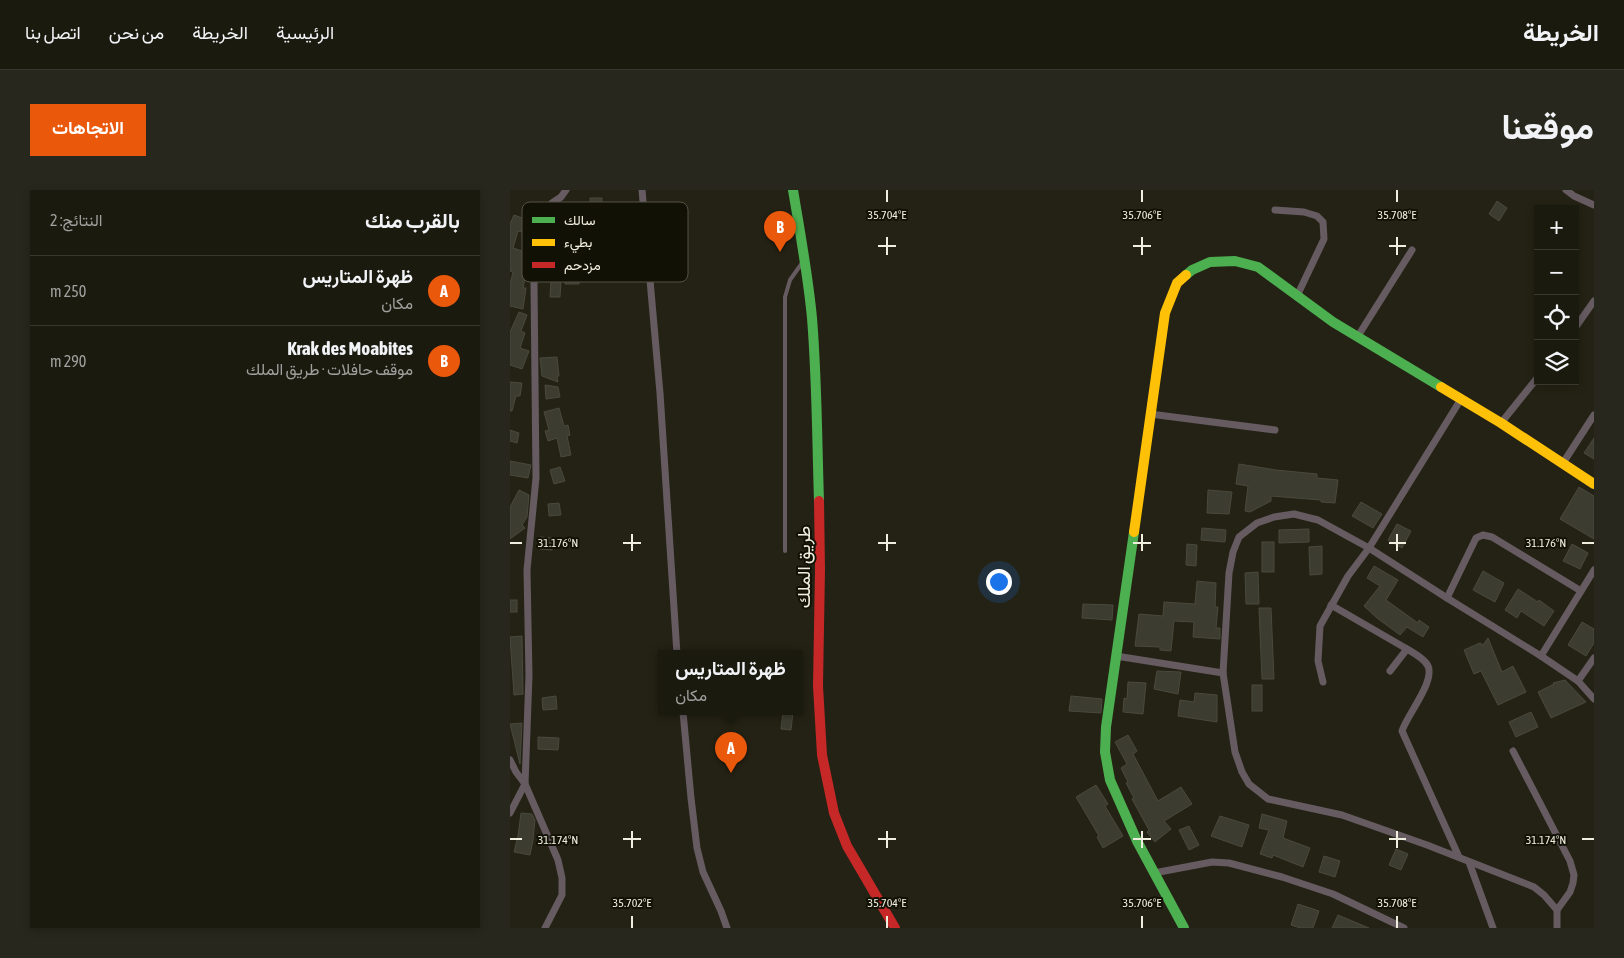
<!DOCTYPE html>
<html lang="ar">
<head>
<meta charset="utf-8">
<style>
	:root { --surface:#1b1a0f; --page:#28271d; --text:#f1f3f6; --muted:#a0a19e; --line:#39382f; --accent:#ea580c }
	body { margin:0; font-family:"Asap Condensed",Vazirmatn,sans-serif; background:var(--page); color:var(--text); direction:rtl }
	.controls { position:absolute; right:15px; top:15px; display:grid; overflow:hidden; border-radius:0px; box-shadow:0 2px 8px #0003 }
	.controls button { width:45px; height:45px; display:grid; place-items:center; padding:0; border:0; border-bottom:1px solid var(--line); background:var(--surface); color:var(--text); font:25px sans-serif }
	.you { position:absolute; left:488px; top:391px; width:18px; height:18px; margin:-12px; border:4px solid #fff; border-radius:50%; background:#1a73e8; box-shadow:0 0 0 8px #1a73e833 }
	.badge { display:grid; place-items:center; width:32px; height:32px; border-radius:50%; background:var(--accent); color:#fff; font-size:16px; font-weight:700 }
	.pin { position:absolute; translate:-50% -41px; filter:drop-shadow(0 1px 2px #0008) }
	.pin::after { content:''; position:absolute; top:26px; width:18px; height:15px; background:inherit; clip-path:polygon(0 0,100% 0,50% 100%) }
	.popup { position:absolute; left:148px; top:460px; width:145px; height:65px; box-sizing:border-box; display:grid; place-content:center; border-radius:0px; background:var(--surface); filter:drop-shadow(0 1px 4px #0005); font-size:16px; white-space:nowrap; color:var(--muted) }
	.popup b { font-size:19px; color:var(--text) }
	.popup::after { content:''; position:absolute; left:50%; top:100%; margin-left:-10px; border:10px solid transparent; border-top-color:var(--surface) }
	.list { margin:0; padding:0; list-style:none }
	h2 { display:flex; justify-content:space-between; align-items:center; height:65px; margin:0; padding:0 20px; font-size:21px }
	h2 small { font-size:16px; font-weight:400; color:var(--muted) }
	.list li { display:grid; grid-template-columns:32px 1fr auto; gap:15px; align-items:center; box-sizing:border-box; height:70px; padding:0 20px; border-top:1px solid var(--line) }
	.list b { display:block; font-size:19px; white-space:nowrap }
	.list p { margin:0; font-size:16px; white-space:nowrap; color:var(--muted) }
	.list em { font-size:16px; font-style:normal; color:var(--muted) }
	.icon { flex:none; width:28px; height:28px; fill:none; stroke:currentColor; stroke-width:2; stroke-linecap:round; stroke-linejoin:round }
	.map { position:relative; flex:none; width:1084px; height:738px; overflow:hidden; direction:ltr; border-radius:0px }
	header { display:flex; align-items:center; gap:30px; box-sizing:border-box; height:70px; padding:0 25px; background:var(--surface); border-bottom:1px solid var(--line) }
	header strong { font-size:24px }
	nav { display:flex; gap:28px; margin-inline-start:auto; font-size:18px }
	.intro { display:flex; align-items:center; justify-content:space-between; box-sizing:border-box; height:120px; padding:0 30px }
	h1 { margin:0; font-size:35px }
	.button { padding:12px 22px; border-radius:0px; background:var(--accent); color:#fff; font-size:18px; font-weight:700 }
	main { display:flex; gap:30px; padding:0 30px }
	aside { flex:1; background:var(--surface); border-radius:0px; box-shadow:0 2px 8px #0003 }
	.map>svg:first-child { display:block }
	.building { fill:#3d3c30; stroke:#4a493d }
	.lines { fill:none; stroke-linecap:round; stroke-linejoin:round }
	.lane { stroke:#655b61; stroke-width:4 }
	.street { stroke:#655b61; stroke-width:7 }
	.fast { stroke:#4caf50; stroke-width:10 }
	.slow { stroke:#ffc107; stroke-width:10 }
	.jam { stroke:#c62828; stroke-width:10 }
	.ticks { fill:none; stroke:#f0eede; stroke-width:2 }
	.labels { text-anchor:middle; dominant-baseline:central; stroke-width:4; stroke-linejoin:round; paint-order:stroke }
	.street-label { font-size:18px; fill:#f0eede; stroke:#121106 }
	.key { fill:#121106; stroke:#555347; stroke-width:1 }
	.key-label { font-size:14px; fill:#f0eede }
	.ticks-label { font-size:12px; text-anchor:middle; fill:#f0eede; stroke:#121106; stroke-width:4; stroke-linejoin:round; paint-order:stroke }
</style>
</head>
<body>
<header>
<strong>الخريطة</strong>
<nav><a>الرئيسية</a><a>الخريطة</a><a>من نحن</a><a>اتصل بنا</a></nav>
</header>
<div class="intro"><h1>موقعنا</h1><a class="button">الاتجاهات</a></div>
<main>
<div class="map">
<svg width="1084" height="738" viewBox="0 0 1084 738">
	<rect width="100%" height="100%" fill="#242214"/>
	<g class="building">
		<path d="M80 8H92L91 62 74 61V52H57V42H75V31H81Z"/>
		<path d="M987 11 997 18 989 31 979 24Z"/>
		<path d="M40 23 57 24 56 43 36 42 37 29Z"/>
		<path d="M4 25 18 30 12 42 8 41 3 58 18 63 13 75 16 76 13 88H15L13 98H16L13 119 0 116V95L3 82 0 81V34Z"/>
		<rect x="34" y="64" width="12" height="8"/>
		<path d="M56 82H69V94H55Z"/>
		<path d="M41 90 51 91 50 107H40Z"/>
		<path d="M9 122 17 125 11 141 15 143 10 158 19 161 12 179 0 175V142Z"/>
		<path d="M47 167 49 186H47L48 192 32 186 30 168Z"/>
		<path d="M0 192 12 193 10 206H6L2 221H0Z"/>
		<path d="M35 195 48 197 50 207 36 209Z"/>
		<path d="M49 218 54 236 58 235 60 245 57 246 61 265 51 267 47 248 38 251 35 241 39 240 34 222Z"/>
		<path d="M0 240 9 243 7 253 0 251Z"/>
		<path d="M1084 248V269L1074 263Z"/>
		<path d="M0 271 21 275 18 288 0 285Z"/>
		<path d="M729 274 766 280 807 284V288L828 290 825 313 811 312V310L761 306V311L740 322 735 321 738 296 726 294Z"/>
		<path d="M50 277 55 291 44 294 40 280Z"/>
		<path d="M1069 297 1084 306V349L1050 329Z"/>
		<path d="M9 300 19 305 17 327 12 335 15 338 0 349V317Z"/>
		<path d="M698 300 722 302 719 324 697 323Z"/>
		<path d="M851 312 872 324 863 338 842 326Z"/>
		<path d="M49 313 51 325 39 326 38 314Z"/>
		<path d="M887 334 901 341 892 358 878 350Z"/>
		<path d="M692 338 716 340 715 352 691 350Z"/>
		<path d="M799 339V352L769 353V340Z"/>
		<path d="M30 347 42 348V360L30 359Z"/>
		<rect x="752" y="352" width="12" height="30"/>
		<path d="M677 354 687 355 686 376 676 375Z"/>
		<path d="M1062 354 1078 363 1070 379 1053 371Z"/>
		<path d="M812 356V384L800 385 799 357Z"/>
		<path d="M864 376 888 390 876 410 908 433 909 430 919 437 913 447 897 437 890 445 867 428 854 416 870 396 857 388Z"/>
		<path d="M973 381 994 393 985 412 963 400Z"/>
		<path d="M748 382 749 414H736L735 383Z"/>
		<path d="M687 391 706 393 705 417H708L706 438H710V449L683 447 684 432 664 431 661 461 650 460V457L625 456 629 424 653 426 654 412 685 414Z"/>
		<path d="M1008 399 1028 412 1029 410 1044 421 1034 436 1011 421 1007 428 995 420Z"/>
		<rect x="0" y="410" width="7" height="12"/>
		<path d="M573 414 603 415 602 430 572 428Z"/>
		<path d="M749 418H761L764 489H752Z"/>
		<path d="M1072 432 1084 439V453L1076 466 1058 455Z"/>
		<path d="M12 446 13 504 4 505 0 447Z"/>
		<path d="M978 448 992 482 1003 476 1016 502 988 515 971 481 964 484 954 460 970 453 973 455Z"/>
		<path d="M647 481 671 482 668 504 644 499Z"/>
		<path d="M1055 490 1076 512 1041 528 1028 502 1044 494 1043 493Z"/>
		<path d="M618 492 636 493 633 524 613 522 614 508 617 509Z"/>
		<rect x="742" y="495" width="10" height="26"/>
		<path d="M685 503 707 505V532L668 526 670 510 684 512Z"/>
		<path d="M46 506 47 519 33 520 32 508Z"/>
		<path d="M561 506 592 509 591 523 559 521Z"/>
		<path d="M273 522H283L281 540 271 539Z"/>
		<path d="M1021 522 1028 537 1006 547 999 532Z"/>
		<path d="M12 533 10 574 0 534Z"/>
		<path d="M618 545 627 561 623 564 648 611 671 597 682 614 654 631 661 639 645 652 637 642 639 640 622 609 624 608 616 593 618 592 611 578 617 574 605 552Z"/>
		<path d="M28 547 49 548 48 560 28 559Z"/>
		<path d="M586 595 598 614 595 616 613 646 593 658 587 647 589 646 566 607Z"/>
		<path d="M11 623 22 624 25 630 23 650 20 665 4 662 8 646Z"/>
		<path d="M752 624 777 631 773 648 800 658 793 677 763 665 762 668 750 664 759 640 749 638Z"/>
		<path d="M710 626 739 635 732 657 701 646Z"/>
		<path d="M679 636 689 655 679 660 669 640Z"/>
		<path d="M886 659 898 664 891 680 879 675Z"/>
		<path d="M814 666 830 671 825 687 809 682Z"/>
		<path d="M788 714 809 721 803 738H790L781 735Z"/>
		<path d="M828 725 859 738H822Z"/>
	</g>
	<g class="lines">
		<path class="lane" d="M275 361V107L280 90 292 73"/>
		<g class="street">
			<path d="M132 0 150 203 167 464"/>
			<path d="M1056 0 1064 6 1084 15"/>
			<path d="M765 20 794 22 807 26 813 32 814 49 787 106"/>
			<path d="M1065 138 1084 111"/>
			<path d="M848 146 902 60"/>
			<path d="M640 224 765 240"/>
			<path d="M991 233 1028 187"/>
			<path d="M1053 273 1084 225"/>
			<path d="M937 408 966 348 973 345 982 347 1071 401"/>
			<path d="M821 415 897 459 880 481"/>
			<path d="M897 459C904 463 915 469 918 476 925 492 897 525 892 541L949 667"/>
			<path d="M606 466 713 483"/>
			<path d="M1031 466 1084 380"/>
			<path d="M1068 491 1084 468"/>
			<path d="M813 492 808 471 810 436 838 386 859 358 951 209"/>
			<path d="M173 522 181 608 187 658 193 682 211 721 217 738"/>
			<path d="M1003 561 1060 671 1064 685 1063 693 1060 702 1047 720V738"/>
			<path d="M0 570 6 582 15 594 48 670 52 688V705L35 738"/>
			<path d="M0 623 15 594 19 486 17 380 26 288 24 94 26 55 28 36 34 22 42 13 51 7 56 0"/>
			<path d="M959 672 983 738"/>
			<path d="M644 683 702 672 719 673 772 687 823 704 894 738"/>
			<path d="M1047 720 1034 705 1024 697 917 655 832 625 758 609 739 594 732 582 725 562 713 483 719 383 723 362 729 347 747 333 764 327 784 324 808 330 859 358 937 408 1031 466 1068 491 1084 509"/>
		</g>
		<g class="fast">
			<path d="M283 0C290 42 298 85 302 128 307 189 307 250 309 311"/>
			<path d="M676 85 682 80 700 72 725 71 748 77 823 132 931 197"/>
			<path d="M624 342 596 537 595 562 600 590 627 651 674 738"/>
		</g>
		<g class="slow">
			<path d="M931 197 991 233 1084 294"/>
			<path d="M624 342 655 123 667 93 676 85"/>
		</g>
		<path class="jam" d="M309 311 310 379 308 496 312 565 324 623 337 656 385 738"/>
	</g>
	<path class="ticks" d="M377 0V12M632 0V12M887 0V12M377 47V65M632 47V65M887 47V65M368 56H386M623 56H641M879 56H896M122 344V361M377 344V361M632 344V361M887 344V361M0 353H12M113 353H131M368 353H386M623 353H641M879 353H896M1072 353H1084M122 641V658M377 641V658M632 641V658M887 641V658M0 649H12M113 649H131M368 649H386M623 649H641M879 649H896M1072 649H1084M122 726V738M377 726V738M632 726V738M887 726V738"/>
	<g class="labels">
		<g class="street-label">
			<text transform="translate(293 377) rotate(-90)">طريق الملك</text>
		</g>
	</g>
	<rect x="12" y="12" width="166" height="80" rx="8" class="key"/>
	<rect x="22" y="27" width="23" height="6" fill="#4caf50"/>
	<rect x="22" y="49" width="23" height="7" fill="#ffc107"/>
	<rect x="22" y="72" width="23" height="6" fill="#c62828"/>
	<g class="key-label">
		<text x="54" y="35">سالك</text>
		<text x="54" y="57">بطيء</text>
		<text x="54" y="80">مزدحم</text>
	</g>
	<g class="ticks-label">
		<text x="377" y="29">35.704°E</text>
		<text x="632" y="29">35.706°E</text>
		<text x="887" y="29">35.708°E</text>
		<text x="48" y="357">31.176°N</text>
		<text x="1036" y="357">31.176°N</text>
		<text x="48" y="654">31.174°N</text>
		<text x="1036" y="654">31.174°N</text>
		<text x="122" y="717">35.702°E</text>
		<text x="377" y="717">35.704°E</text>
		<text x="632" y="717">35.706°E</text>
		<text x="887" y="717">35.708°E</text>
	</g>
</svg>
<div class="controls">
<button>+</button>
<button>−</button>
<button><svg class="icon" aria-label="locate" viewBox="0 0 24 24"><circle cx="12" cy="12" r="6"/><path d="M12 2v4M12 18v4M2 12h4M18 12h4"/></svg></button>
<button><svg class="icon" aria-label="layers" viewBox="0 0 24 24"><path d="M12 4l9 5-9 5-9-5zM3 14l9 5 9-5"/></svg></button>
</div>
<div class="you"></div>
<div class="pin badge" style="left:221px;top:583px">A</div>
<div class="popup"><b>ظهرة المتاريس</b>مكان</div>
<div class="pin badge" style="left:270px;top:62px">B</div>
</div>
<aside>
<h2>بالقرب منك<small>النتائج: 2</small></h2>
<ul class="list">
<li><span class="badge">A</span><div><b>ظهرة المتاريس</b><p>مكان</p></div><em>250 m</em></li>
<li><span class="badge">B</span><div><b>Krak des Moabites</b><p>موقف حافلات · طريق الملك</p></div><em>290 m</em></li>
</ul>
</aside>
</main>
</body>
</html>
